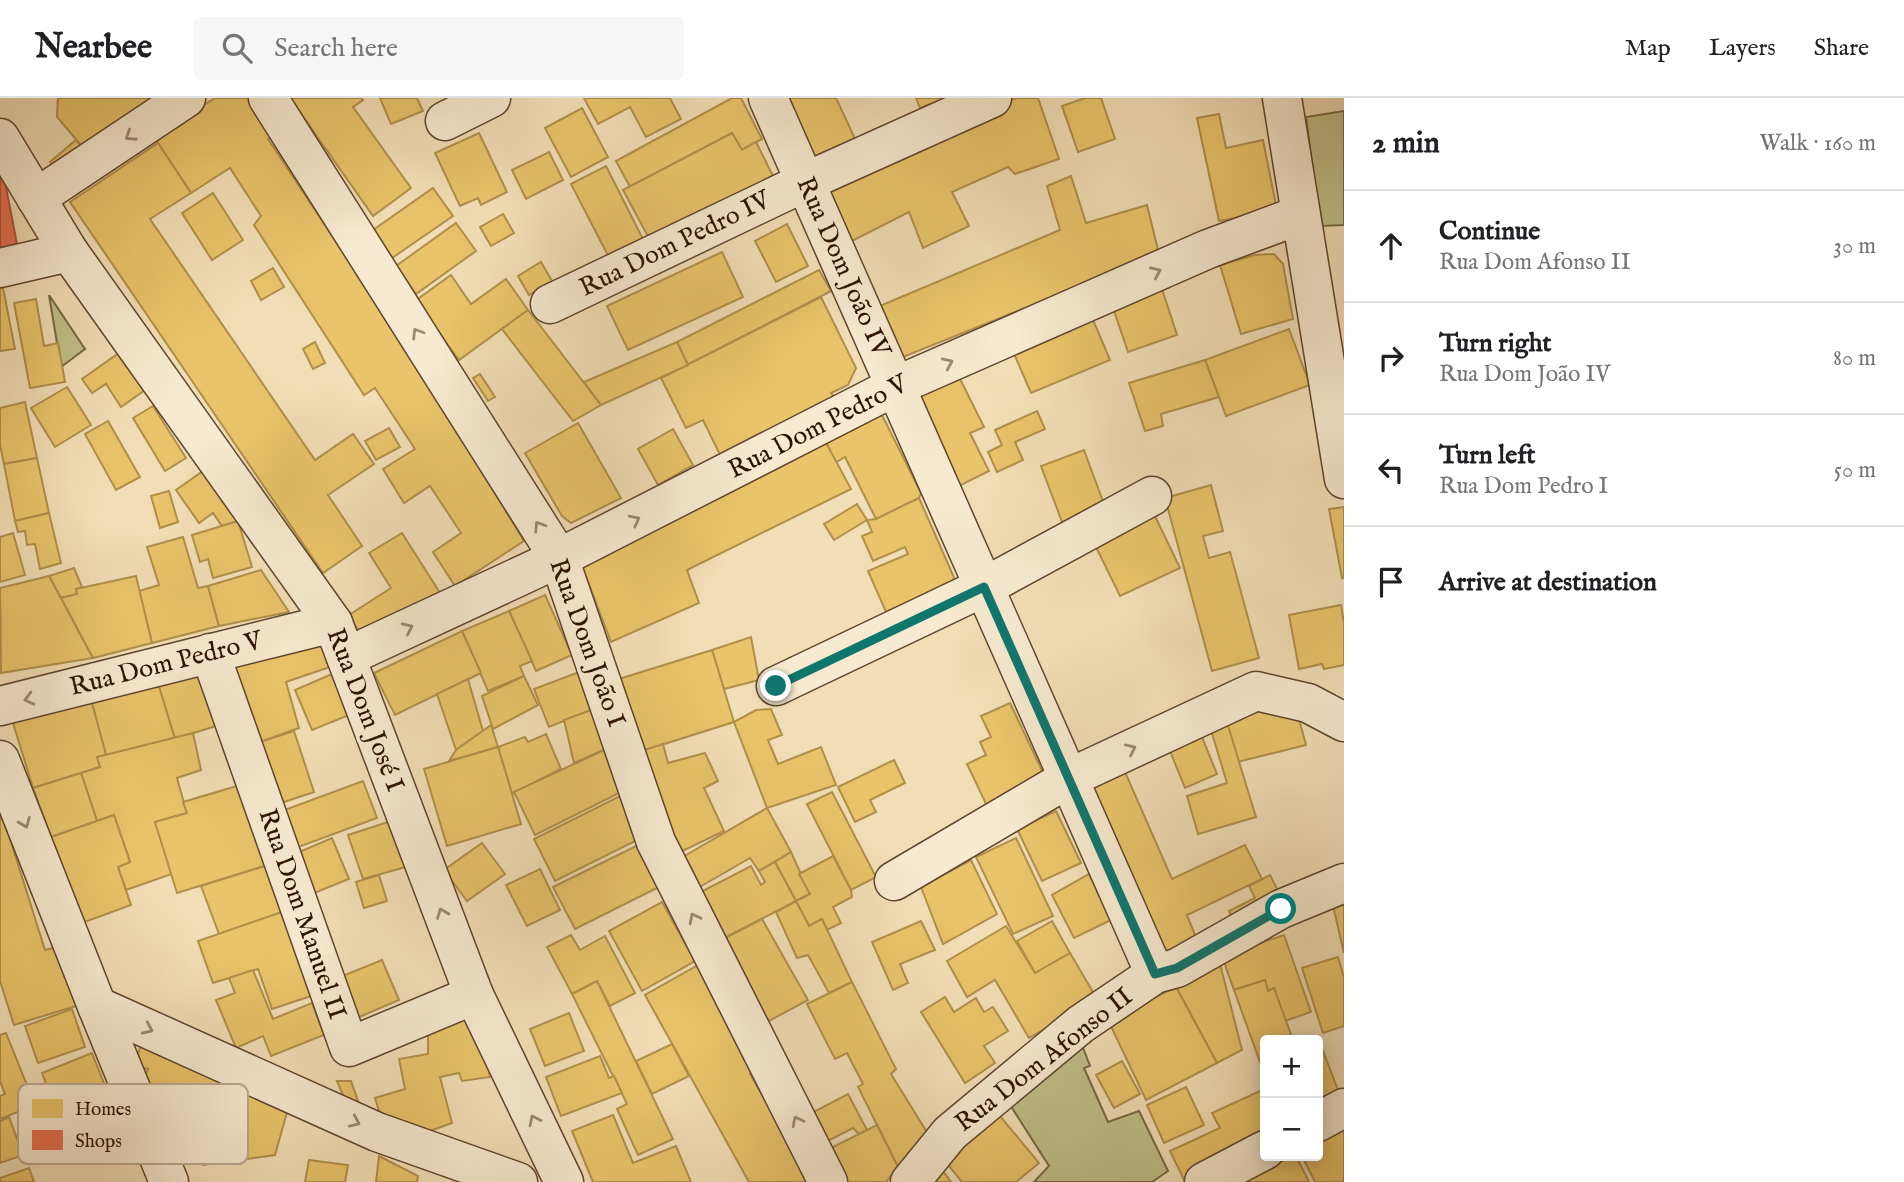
<!DOCTYPE html>
<html lang="en">
<head>
<meta charset="utf-8">
<style>
	:root { --surface:#fff; --page:#f6f6f6; --text:#202124; --muted:#757577; --line:#e0e0e0 }
	body { margin:0; font-family:"IM FELL English",serif; background:var(--page); color:var(--text) }
	.controls { position:absolute; right:21px; bottom:21px; display:grid; overflow:hidden; border-radius:7px; box-shadow:0 4px 18px #0003 }
	.controls button { width:63px; height:63px; display:grid; place-items:center; padding:0; border:0; border-bottom:2px solid var(--line); background:var(--surface); color:var(--text); font:35px sans-serif }
	.stop { position:absolute; width:21px; height:21px; margin:-16px; border:5px solid #0f766e; border-radius:50%; background:#fff }
	.stop.end { background:#0f766e; border-color:#fff; box-shadow:0 2px 7px #0008 }
	.list { margin:0; padding:0; list-style:none }
	h2 { display:flex; justify-content:space-between; align-items:center; height:91px; margin:0; padding:0 28px; font-size:30px }
	h2 small { font-size:23px; font-weight:400; color:var(--muted) }
	.list li { display:grid; grid-template-columns:46px 1fr auto; gap:21px; align-items:center; box-sizing:border-box; height:112px; padding:0 28px; border-top:2px solid var(--line) }
	.list b { display:block; font-size:26px; white-space:nowrap }
	.list p { margin:0; font-size:23px; white-space:nowrap; color:var(--muted) }
	.list em { font-size:23px; font-style:normal; color:var(--muted) }
	.icon { flex:none; width:38px; height:38px; fill:none; stroke:currentColor; stroke-width:2; stroke-linecap:round; stroke-linejoin:round }
	.map { position:relative; flex:none; width:1344px; height:1084px; overflow:hidden }
	header { display:flex; align-items:center; gap:42px; box-sizing:border-box; height:98px; padding:0 35px; background:var(--surface); border-bottom:2px solid var(--line) }
	header strong { font-size:33px }
	nav { display:flex; gap:38px; margin-inline-start:auto; font-size:24px }
	.search { width:490px; height:63px; background:var(--page); display:flex; align-items:center; gap:18px; box-sizing:border-box; padding:0 24px; border-radius:7px; color:var(--muted); font-size:26px }
	main { display:flex }
	aside { flex:1; background:var(--surface) }
	.map>svg:first-child { display:block }
	.green { fill:#c0c08a; stroke:#766945; stroke-width:2 }
	.homes { fill:#e9c46a; stroke:#b08f4a; stroke-width:2 }
	.shops { fill:#e76f51; stroke:#af5339; stroke-width:2 }
	.lines { fill:none; stroke-linecap:round; stroke-linejoin:round }
	.street-casing { stroke:#5e452e; stroke-width:41 }
	.street { stroke:#f7ead0; stroke-width:38 }
	.oneway { stroke:#9c8972 }
	.route { stroke:#0f766e; stroke-width:9 }
	.labels { text-anchor:middle; dominant-baseline:central; stroke-width:7; stroke-linejoin:round; paint-order:stroke }
	.street-label { font-size:26px; fill:#2c1200; stroke:#f7ead0 }
	.key { fill:#f7ead0; stroke:#baa992; stroke-width:2 }
	.key-label { font-size:19px; fill:#2c1200 }
</style>
</head>
<body>
<header>
<strong>Nearbee</strong>
<div class="search"><svg class="icon" aria-label="search" viewBox="0 0 24 24"><circle cx="10" cy="10" r="6"/><path d="M15 15l6 6"/></svg>Search here</div>
<nav><a>Map</a><a>Layers</a><a>Share</a></nav>
</header>
<main>
<div class="map">
<svg width="1344" height="1084" viewBox="0 0 1344 1084">
	<rect width="100%" height="100%" fill="#f2deb6"/>
	<filter id="stains"><feTurbulence type="fractalNoise" baseFrequency=".00286" numOctaves="4"/><feColorMatrix values="0 0 0 0 .2 0 0 0 0 .09 0 0 0 0 .02 0 0 0 .5 -.17"/></filter>
	<radialGradient id="worn" r=".72"><stop offset=".6" stop-color="#630" stop-opacity="0"/><stop offset="1" stop-color="#630" stop-opacity=".3"/></radialGradient>
	<g class="green">
		<path d="M1344 13V127L1320 128 1306 19Z"/>
		<path d="M49 197 85 251 61 269Z"/>
		<path d="M1082 947 1090 968 1084 970 1108 1024 1139 1013 1168 1073 1152 1084H1034L1049 1068 1007 1002Z"/>
	</g>
	<g class="homes">
		<path d="M58 0H157L85 52 57 19Z"/>
		<path d="M215 0H248L254 4 274 36 268 41 411 257 524 443 455 488 433 454 461 435 430 388 404 405 383 371 415 351 375 290 364 297 254 127 261 118 230 70 191 95 154 39Z"/>
		<path d="M290 0H361L363 2 353 9 411 90 373 118Z"/>
		<path d="M380 0H417L423 13 391 26Z"/>
		<path d="M584 0H670L681 21 646 39 630 9 598 26Z"/>
		<path d="M732 0H741L762 41 742 52 732 35 630 89 616 63Z"/>
		<path d="M781 0H836L857 45 810 66Z"/>
		<path d="M916 0H946L920 10Z"/>
		<path d="M1016 0H1038L1059 61 1015 76 1008 69 952 94 969 128 923 150 909 114 846 146 830 94 993 19 991 11Z"/>
		<path d="M1085 0H1101L1115 41 1078 54 1062 8Z"/>
		<path d="M582 10 608 59 571 79 545 30Z"/>
		<path d="M1219 16 1226 50 1263 42 1277 112 1219 123 1197 20Z"/>
		<path d="M479 35 507 94 481 107 478 100 460 108 435 55Z"/>
		<path d="M732 35 742 52 756 44 774 80 651 144 623 92Z"/>
		<path d="M76 42 85 52 59 75 50 64Z"/>
		<path d="M158 45 191 95 150 121 315 362 353 336 374 366 328 397 362 448 323 475 70 104Z"/>
		<path d="M549 54 563 82 526 101 512 72Z"/>
		<path d="M606 68 649 153 615 171 571 86Z"/>
		<path d="M1071 78 1086 125 1147 107 1159 156 898 261 875 210 1060 132 1047 88Z"/>
		<path d="M433 90 453 118 392 160 373 132Z"/>
		<path d="M213 95 243 142 212 162 182 115Z"/>
		<path d="M503 116 514 135 491 148 480 129Z"/>
		<path d="M456 125 476 153 416 196 396 168Z"/>
		<path d="M787 126 808 168 776 184 755 143Z"/>
		<path d="M722 154 743 199 628 252 607 208Z"/>
		<path d="M1274 156 1283 166 1293 221 1241 236 1220 167 1255 157Z"/>
		<path d="M541 164 552 183 529 197 518 178Z"/>
		<path d="M273 170 284 189 261 202 251 183Z"/>
		<path d="M819 172 831 193 688 267 677 244Z"/>
		<path d="M451 177 471 206 506 181 528 212 459 262 415 203Z"/>
		<path d="M2 185 15 251 0 253V186Z"/>
		<path d="M1162 191 1177 237 1128 254 1112 207Z"/>
		<path d="M821 199 856 270 848 287 831 295 835 301 722 361 703 322 686 330 661 280Z"/>
		<path d="M36 201 44 248 58 245 65 284 30 290 14 205Z"/>
		<path d="M528 212 601 307 573 323 502 231Z"/>
		<path d="M1091 217 1110 262 1031 295 1012 251Z"/>
		<path d="M1289 231 1310 287 1226 318 1205 262Z"/>
		<path d="M315 244 325 265 313 271 303 251Z"/>
		<path d="M677 244 688 267 601 307 584 284Z"/>
		<path d="M119 255 145 292 121 309 106 286 92 295 82 281Z"/>
		<path d="M1205 262 1219 299 1161 316 1163 328 1145 333 1129 285Z"/>
		<path d="M956 273 984 329 970 335 989 373 957 389 911 294Z"/>
		<path d="M480 276 495 299 488 303 473 280Z"/>
		<path d="M67 289 91 327 55 349 31 310Z"/>
		<path d="M25 304 37 360 4 366 0 347V310Z"/>
		<path d="M153 308 186 360 165 373 133 320Z"/>
		<path d="M879 311 921 395 919 400 876 421 845 359 835 365 823 339Z"/>
		<path d="M1037 313 1045 331 1015 344 1023 362 997 374 988 354 1002 347 995 332Z"/>
		<path d="M108 323 140 379 116 392 85 336Z"/>
		<path d="M578 325 621 400 571 425 562 418 525 355Z"/>
		<path d="M389 330 400 349 376 362 365 343Z"/>
		<path d="M673 331 693 367 658 387 638 351Z"/>
		<path d="M823 339 851 391 687 472 699 505 611 544 580 463Z"/>
		<path d="M1084 352 1105 409 1062 424 1041 368Z"/>
		<path d="M37 360 49 415 15 423 4 366Z"/>
		<path d="M203 373 238 423 222 428 213 415 199 425 176 392Z"/>
		<path d="M1211 387 1223 433 1203 438 1209 460 1230 454 1259 560 1212 573 1165 400Z"/>
		<path d="M169 393 178 424 160 430 151 398Z"/>
		<path d="M919 400 956 484 886 514 868 473 908 456 905 449 873 463 862 438 872 434 867 422 876 421Z"/>
		<path d="M857 406 867 422 834 442 824 426Z"/>
		<path d="M1344 409V480H1342L1329 411Z"/>
		<path d="M49 415 61 465 40 471 35 446 27 447 25 433 18 434 15 423Z"/>
		<path d="M1154 416 1180 470 1120 498 1094 445Z"/>
		<path d="M238 423 252 469 213 480 208 461 200 464 192 437Z"/>
		<path d="M13 435 25 477 0 484V439Z"/>
		<path d="M402 435 440 495 364 542 349 517 391 490 369 455Z"/>
		<path d="M183 439 198 490 208 488 219 528 152 545 139 493 159 487 147 449Z"/>
		<path d="M74 470 82 489 76 491 77 496 61 500 49 478Z"/>
		<path d="M261 472 289 514 219 528 208 488Z"/>
		<path d="M49 478 93 560 1 575 0 490Z"/>
		<path d="M136 478 152 545 93 560 61 500 77 496 76 491Z"/>
		<path d="M545 497 572 557 536 573 509 513Z"/>
		<path d="M1341 507 1344 525V567L1324 571 1322 566 1299 571 1289 517Z"/>
		<path d="M509 513 532 563 520 568 524 578 488 593 462 533Z"/>
		<path d="M323 530 336 567 286 584 299 630 257 645 229 562Z"/>
		<path d="M462 533 481 575 395 617 374 575Z"/>
		<path d="M751 539 759 582 724 591 712 552Z"/>
		<path d="M712 552 734 624 642 653 619 581Z"/>
		<path d="M202 565 222 626 175 641 156 579Z"/>
		<path d="M341 572 359 613 312 632 295 592Z"/>
		<path d="M579 574 594 611 549 629 534 591Z"/>
		<path d="M524 578 538 607 493 631 482 598Z"/>
		<path d="M156 579 175 641 106 657 89 594Z"/>
		<path d="M468 581 483 633 456 652 437 596Z"/>
		<path d="M89 594 106 657 97 659 100 669 33 690 10 615Z"/>
		<path d="M1010 605 1046 681 987 708 967 666 986 657 980 644 991 639 981 618Z"/>
		<path d="M1273 605 1299 621 1306 647 1237 664 1225 618Z"/>
		<path d="M594 611 604 652 574 665 564 622Z"/>
		<path d="M771 611 782 637 768 642 778 666 821 649 836 687 767 710 734 624 756 612Z"/>
		<path d="M1225 618 1256 719 1198 736 1187 698 1227 685 1208 622Z"/>
		<path d="M491 627 498 649 449 663 456 652Z"/>
		<path d="M294 633 314 694 278 706 257 645Z"/>
		<path d="M193 635 201 672 177 680 187 715 155 724 172 776 126 792 118 769 130 764 114 717 97 723 81 675 100 669 97 659Z"/>
		<path d="M546 636 561 671 512 696 498 649 525 639 528 644Z"/>
		<path d="M1202 639 1217 676 1185 690 1170 653Z"/>
		<path d="M663 646 668 665 705 655 718 683 704 690 724 733 676 756 642 653Z"/>
		<path d="M498 649 521 726 447 748 424 671Z"/>
		<path d="M604 652 621 694 535 737 514 694Z"/>
		<path d="M894 662 905 685 870 702 876 714 855 724 838 689Z"/>
		<path d="M1125 674 1172 781 1245 747 1262 781 1187 817 1197 842 1166 855 1149 816 1140 820 1086 690Z"/>
		<path d="M81 675 97 723 51 739 33 690Z"/>
		<path d="M363 683 377 720 293 751 279 714Z"/>
		<path d="M247 685 271 766 177 795 155 724 187 715 183 704Z"/>
		<path d="M832 694 876 779 851 792 807 706Z"/>
		<path d="M620 698 641 740 555 783 534 741Z"/>
		<path d="M0 709 45 852 57 849 76 908 14 927 0 883Z"/>
		<path d="M767 710 791 754 759 773 750 760 698 790 681 760Z"/>
		<path d="M1056 713 1081 765 1042 783 1017 731Z"/>
		<path d="M114 717 130 764 118 769 131 807 82 825 51 739Z"/>
		<path d="M394 722 409 768 363 781 348 737Z"/>
		<path d="M332 740 349 781 302 800 285 760Z"/>
		<path d="M1016 740 1053 818 1013 836 976 759Z"/>
		<path d="M482 745 505 776 467 803 444 772Z"/>
		<path d="M640 746 661 788 575 831 553 789Z"/>
		<path d="M791 754 810 796 796 803 775 764Z"/>
		<path d="M833 758 851 792 852 799 833 809 841 825 827 832 822 821 809 828 796 803 810 796 799 776Z"/>
		<path d="M971 762 997 816 943 846 921 789Z"/>
		<path d="M775 764 796 803 721 842 697 796 751 768 761 787 765 784 759 773Z"/>
		<path d="M271 766 285 813 219 836 201 788Z"/>
		<path d="M540 771 560 812 527 828 506 787Z"/>
		<path d="M1089 776 1111 822 1074 840 1052 797Z"/>
		<path d="M379 777 387 803 364 810 356 784Z"/>
		<path d="M1270 777 1282 801 1235 826 1229 813 1255 800 1249 788Z"/>
		<path d="M796 803 809 828 822 821 852 884 829 895 808 857 797 860 776 814Z"/>
		<path d="M662 804 695 863 642 893 609 833Z"/>
		<path d="M1344 805V855L1333 808Z"/>
		<path d="M285 813 314 897 272 911 258 871 213 885 198 843Z"/>
		<path d="M762 821 808 902 767 924 721 842Z"/>
		<path d="M921 823 935 852 900 866 908 885 893 892 872 844Z"/>
		<path d="M1052 823 1070 855 1035 875 1017 843Z"/>
		<path d="M1006 828 1035 875 1070 855 1097 901 1029 940 995 882 967 899 947 863Z"/>
		<path d="M571 837 580 852 605 838 635 895 610 908 597 883 572 896 547 849Z"/>
		<path d="M1284 837 1311 914 1285 923 1274 890 1268 893 1265 882 1234 892 1222 858Z"/>
		<path d="M1338 859 1344 880V928L1323 935 1302 870Z"/>
		<path d="M382 862 399 902 352 922 335 881Z"/>
		<path d="M1220 866 1242 952 1217 965 1176 889Z"/>
		<path d="M698 867 757 972 750 976 813 1084H749L645 897Z"/>
		<path d="M253 872 273 921 312 905 324 937 271 958 263 938 236 950 216 902 235 895 229 880Z"/>
		<path d="M1265 882 1268 893 1274 890 1293 942H1265V978L1234 892Z"/>
		<path d="M597 883 673 1041 638 1057 617 1011 627 1006 572 896Z"/>
		<path d="M852 884 896 971 891 976 928 1036 898 1069 858 989 863 986 847 955 835 961 807 906Z"/>
		<path d="M1176 889 1217 965 1146 1002 1108 922Z"/>
		<path d="M945 899 954 914 976 900 984 914 993 909 1008 933 984 948 995 965 965 985 921 914Z"/>
		<path d="M72 911 85 949 38 965 25 928Z"/>
		<path d="M569 915 584 953 545 968 530 931Z"/>
		<path d="M479 918 490 979 462 983 459 975 440 979 452 1025 413 1039 383 1026 375 1000 405 991 399 961 428 956V927Z"/>
		<path d="M6 935 35 1007 0 1021V998L5 996 0 983V937Z"/>
		<path d="M143 941 243 985 232 1011 186 1014 139 995 148 971 134 968Z"/>
		<path d="M672 946 689 978 652 996 636 963Z"/>
		<path d="M1323 953 1341 1000 1318 1009V955Z"/>
		<path d="M92 955 110 1001 59 1020 42 975Z"/>
		<path d="M600 958 609 980 614 978 622 995 561 1018 546 979Z"/>
		<path d="M1122 963 1140 996 1114 1010 1096 977Z"/>
		<path d="M337 983H351L361 1012 345 1002Z"/>
		<path d="M251 988 291 1000 275 1057 203 1067 201 1059 172 1063 167 1024 244 1014Z"/>
		<path d="M1186 989 1204 1027 1164 1045 1147 1007Z"/>
		<path d="M1262 992 1265 998V1046L1185 1084 1170 1053 1220 1030 1212 1015Z"/>
		<path d="M848 996 867 1032 859 1036 853 1030 820 1047 804 1019Z"/>
		<path d="M995 1012 1039 1065 1016 1084H962L940 1057Z"/>
		<path d="M613 1017 633 1065 676 1048 691 1084H593L572 1033Z"/>
		<path d="M9 1019 23 1057 0 1065V1023Z"/>
		<path d="M1340 1026 1344 1033V1084H1315L1302 1058H1318V1037Z"/>
		<path d="M877 1027 898 1069 886 1084H842L825 1053Z"/>
		<path d="M379 1058 418 1078 417 1084H376Z"/>
		<path d="M1293 1058H1296L1309 1084H1237Z"/>
		<path d="M309 1062 348 1067 345 1084H305Z"/>
		<path d="M29 1070 34 1084H0V1080Z"/>
		<path d="M943 1073 951 1084H928Z"/>
	</g>
	<path class="shops" d="M4 79 17 146 0 150V80Z"/>
	<g class="lines">
		<g class="street-casing">
			<g id="street">
				<path d="M268 0 559 460 656 744 828 1084"/>
				<path d="M768 0 1155 876"/>
				<path d="M1282 0 1344 381"/>
				<path d="M445 23 491 0"/>
				<path d="M0 40 69 154 333 525 474 897 564 1084"/>
				<path d="M36 100 186 0"/>
				<path d="M0 170 69 154"/>
				<path d="M550 206 805 84 992 0"/>
				<path d="M210 555 349 949 474 897"/>
				<path d="M346 559 559 460 896 288 1208 151 1300 117"/>
				<path d="M776 588 984 489 1152 398"/>
				<path d="M0 608 333 525"/>
				<path d="M0 662 97 908 377 1034 518 1084"/>
				<path d="M894 783 1069 680 1256 593 1308 605 1344 624"/>
				<path d="M97 908 169 1084"/>
				<path d="M1318 1024 1344 1010"/>
				<path d="M910 1084 950 1035 1081 926 1155 876 1177 870 1281 811 1344 785"/>
				<path d="M1204 1084 1265 1052"/>
			</g>
		</g>
		<use href="#street" class="street"/>
	</g>
	<defs><path id="oneway-chevron" d="M-2-3.5L2.5 0L-2 3.5" fill="none" stroke-width="1.6" stroke-linecap="round" stroke-linejoin="round" transform="scale(1.75)"/></defs>
	<g class="oneway">
		<use href="#oneway-chevron" transform="translate(130 38) rotate(147)"/>
		<use href="#oneway-chevron" transform="translate(1156 174) rotate(-24)"/>
		<use href="#oneway-chevron" transform="translate(417 235) rotate(-122)"/>
		<use href="#oneway-chevron" transform="translate(948 265) rotate(-24)"/>
		<use href="#oneway-chevron" transform="translate(635 422) rotate(-27)"/>
		<use href="#oneway-chevron" transform="translate(539 428) rotate(-122)"/>
		<use href="#oneway-chevron" transform="translate(408 530) rotate(-25)"/>
		<use href="#oneway-chevron" transform="translate(29 601) rotate(166)"/>
		<use href="#oneway-chevron" transform="translate(1131 651) rotate(-25)"/>
		<use href="#oneway-chevron" transform="translate(25 725) rotate(68)"/>
		<use href="#oneway-chevron" transform="translate(442 815) rotate(-111)"/>
		<use href="#oneway-chevron" transform="translate(694 820) rotate(-117)"/>
		<use href="#oneway-chevron" transform="translate(148 931) rotate(24)"/>
		<use href="#oneway-chevron" transform="translate(534 1022) rotate(-116)"/>
		<use href="#oneway-chevron" transform="translate(797 1023) rotate(-117)"/>
		<use href="#oneway-chevron" transform="translate(355 1024) rotate(24)"/>
	</g>
	<g class="lines">
		<path class="route" d="M776 588 984 489 1155 876 1177 870 1281 811"/>
	</g>
	<g class="labels">
		<g class="street-label">
			<text transform="translate(675 146) rotate(-26)">Rua Dom Pedro IV</text>
			<text transform="translate(843 169) rotate(66)">Rua Dom João IV</text>
			<text transform="translate(818 329) rotate(-27)">Rua Dom Pedro V</text>
			<text transform="translate(587 545) rotate(70)">Rua Dom João I</text>
			<text transform="translate(166 566) rotate(-14)">Rua Dom Pedro V</text>
			<text transform="translate(365 612) rotate(69)">Rua Dom José I</text>
			<text transform="translate(302 816) rotate(71)">Rua Dom Manuel II</text>
			<text transform="translate(1044 962) rotate(-38)">Rua Dom Afonso II</text>
		</g>
	</g>
	<rect x="18" y="986" width="230" height="80" rx="10" class="key"/>
	<rect x="32" y="1001" width="31" height="19" fill="#e9c46a"/>
	<rect x="32" y="1032" width="31" height="20" fill="#e76f51"/>
	<g class="key-label">
		<text x="75" y="1017">Homes</text>
		<text x="75" y="1049">Shops</text>
	</g>
	<rect width="100%" height="100%" filter="url(#stains)"/>
	<rect width="100%" height="100%" fill="url(#worn)"/>
</svg>
<div class="controls">
<button>+</button>
<button>−</button>
</div>
<div class="stop" style="left:1281px;top:811px"></div>
<div class="stop end" style="left:776px;top:588px"></div>
</div>
<aside>
<h2>2 min<small>Walk · 160 m</small></h2>
<ul class="list">
<li><svg class="icon" aria-label="ahead" viewBox="0 0 24 24"><path d="M12 20V5M6 11l6-6 6 6"/></svg><div><b>Continue</b><p>Rua Dom Afonso II</p></div><em>30 m</em></li>
<li><svg class="icon" aria-label="right" viewBox="0 0 24 24"><path d="M7 20v-9h11M14 6l5 5-5 5"/></svg><div><b>Turn right</b><p>Rua Dom João IV</p></div><em>80 m</em></li>
<li><svg class="icon" aria-label="left" viewBox="0 0 24 24"><path d="M17 20v-9H6M10 6l-5 5 5 5"/></svg><div><b>Turn left</b><p>Rua Dom Pedro I</p></div><em>50 m</em></li>
<li><svg class="icon" aria-label="arrive" viewBox="0 0 24 24"><path d="M6 21V4h12l-3 4 3 4H6"/></svg><div><b>Arrive at destination</b></div></li>
</ul>
</aside>
</main>
</body>
</html>
